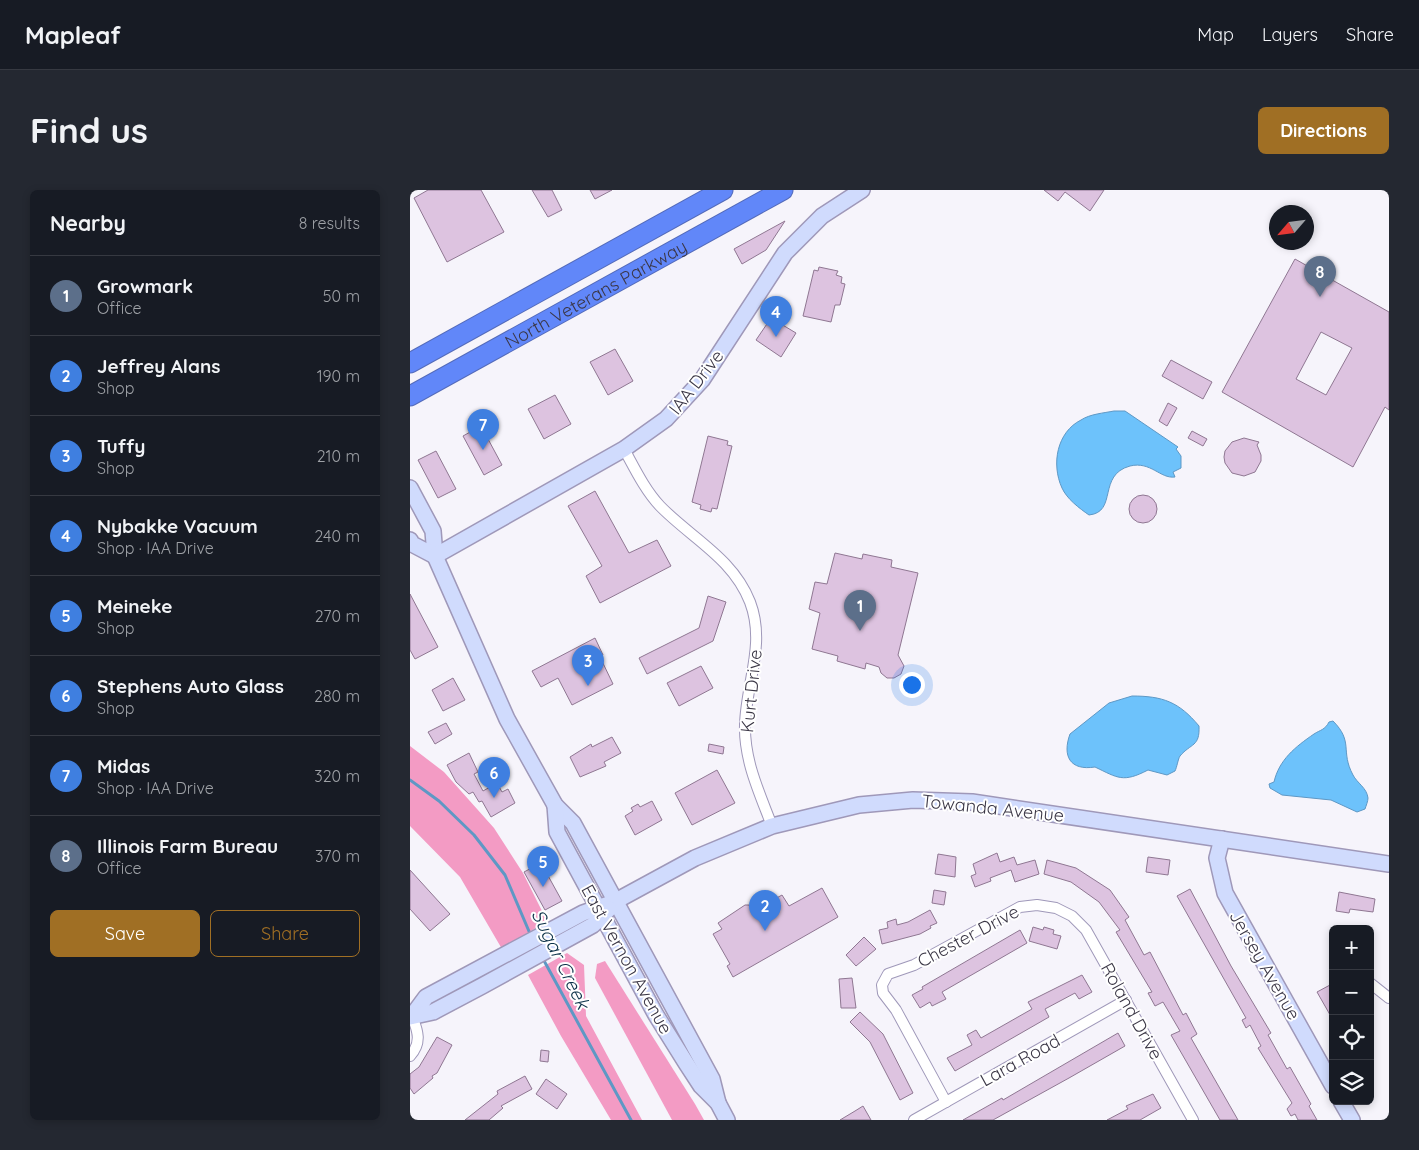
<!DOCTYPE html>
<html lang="en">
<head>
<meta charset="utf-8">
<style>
	:root { --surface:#171b24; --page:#242831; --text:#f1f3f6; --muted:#9ea1a6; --line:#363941; --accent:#a06f24 }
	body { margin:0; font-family:Quicksand,sans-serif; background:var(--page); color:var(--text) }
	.controls { position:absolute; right:15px; bottom:15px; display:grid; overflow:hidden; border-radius:8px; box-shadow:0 2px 8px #0003 }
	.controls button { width:45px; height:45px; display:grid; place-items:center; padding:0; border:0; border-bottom:1px solid var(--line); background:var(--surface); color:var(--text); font:25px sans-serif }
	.compass { position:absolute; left:859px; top:15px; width:45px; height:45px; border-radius:50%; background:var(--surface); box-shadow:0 2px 8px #0003; rotate:242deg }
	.you { position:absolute; left:501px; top:494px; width:18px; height:18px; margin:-12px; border:4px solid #fff; border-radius:50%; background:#1a73e8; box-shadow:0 0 0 8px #1a73e833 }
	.badge { display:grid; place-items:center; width:32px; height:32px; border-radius:50%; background:var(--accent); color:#fff; font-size:16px; font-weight:700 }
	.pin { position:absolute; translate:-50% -41px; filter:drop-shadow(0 1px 2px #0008) }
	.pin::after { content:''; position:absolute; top:26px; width:18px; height:15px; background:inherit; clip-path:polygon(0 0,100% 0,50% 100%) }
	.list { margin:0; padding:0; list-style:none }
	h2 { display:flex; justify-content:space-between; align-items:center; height:65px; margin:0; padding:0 20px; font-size:21px }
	h2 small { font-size:16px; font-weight:400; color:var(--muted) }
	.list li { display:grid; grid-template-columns:32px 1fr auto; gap:15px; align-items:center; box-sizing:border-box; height:80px; padding:0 20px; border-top:1px solid var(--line) }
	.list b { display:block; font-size:19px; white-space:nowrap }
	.list p { margin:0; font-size:16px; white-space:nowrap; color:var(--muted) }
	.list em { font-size:16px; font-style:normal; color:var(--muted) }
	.actions { display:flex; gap:10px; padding:15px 20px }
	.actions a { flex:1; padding:11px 0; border:1px solid var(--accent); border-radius:8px; text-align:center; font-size:18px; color:var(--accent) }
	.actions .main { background:var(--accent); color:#fff }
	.icon { flex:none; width:28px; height:28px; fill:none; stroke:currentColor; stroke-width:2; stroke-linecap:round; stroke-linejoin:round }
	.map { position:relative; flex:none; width:979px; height:930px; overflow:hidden; border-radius:8px }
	header { display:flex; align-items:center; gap:30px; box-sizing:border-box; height:70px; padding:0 25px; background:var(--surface); border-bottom:1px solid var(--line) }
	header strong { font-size:24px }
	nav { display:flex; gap:28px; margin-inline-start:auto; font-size:18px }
	.intro { display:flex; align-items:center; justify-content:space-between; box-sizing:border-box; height:120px; padding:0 30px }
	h1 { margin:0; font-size:35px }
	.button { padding:12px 22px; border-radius:8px; background:var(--accent); color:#fff; font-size:18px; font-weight:700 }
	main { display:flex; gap:30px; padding:0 30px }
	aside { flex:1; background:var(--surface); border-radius:8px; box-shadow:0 2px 8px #0003 }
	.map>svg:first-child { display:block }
	.forest { fill:#f39bc4 }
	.water { fill:#6dc2fb; stroke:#5e98c5 }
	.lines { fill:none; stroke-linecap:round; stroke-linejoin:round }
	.stream { stroke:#5e98c5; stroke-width:3 }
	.building { fill:#ddc3e0; stroke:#8f7792; fill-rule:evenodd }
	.street-casing { stroke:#9f98b9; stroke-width:12 }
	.secondary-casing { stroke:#9f98b9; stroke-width:18 }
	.highway-casing { stroke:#546bba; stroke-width:21 }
	.street { stroke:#fff; stroke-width:10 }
	.secondary { stroke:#d0dbfd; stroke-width:15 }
	.highway { stroke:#6187f9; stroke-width:19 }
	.labels { text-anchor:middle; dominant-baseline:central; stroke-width:4; stroke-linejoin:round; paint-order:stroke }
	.street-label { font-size:18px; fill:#3b3746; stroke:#fff }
	.water-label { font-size:19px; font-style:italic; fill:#0d334a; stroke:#fff }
</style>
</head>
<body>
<header>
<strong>Mapleaf</strong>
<nav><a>Map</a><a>Layers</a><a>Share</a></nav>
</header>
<div class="intro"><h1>Find us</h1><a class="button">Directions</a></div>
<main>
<aside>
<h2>Nearby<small>8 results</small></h2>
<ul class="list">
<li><span class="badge" style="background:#5c6f8a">1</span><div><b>Growmark</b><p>Office</p></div><em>50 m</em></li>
<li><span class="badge" style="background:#3f7fe0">2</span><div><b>Jeffrey Alans</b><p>Shop</p></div><em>190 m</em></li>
<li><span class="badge" style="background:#3f7fe0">3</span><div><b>Tuffy</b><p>Shop</p></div><em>210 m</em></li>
<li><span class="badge" style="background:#3f7fe0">4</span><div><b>Nybakke Vacuum</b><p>Shop · IAA Drive</p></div><em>240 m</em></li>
<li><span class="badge" style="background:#3f7fe0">5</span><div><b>Meineke</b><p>Shop</p></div><em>270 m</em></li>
<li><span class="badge" style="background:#3f7fe0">6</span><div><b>Stephens Auto Glass</b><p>Shop</p></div><em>280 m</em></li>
<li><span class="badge" style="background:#3f7fe0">7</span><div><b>Midas</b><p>Shop · IAA Drive</p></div><em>320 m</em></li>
<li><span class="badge" style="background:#5c6f8a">8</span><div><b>Illinois Farm Bureau</b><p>Office</p></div><em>370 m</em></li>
</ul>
<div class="actions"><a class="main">Save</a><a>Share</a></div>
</aside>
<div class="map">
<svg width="979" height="930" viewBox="0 0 979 930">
	<rect width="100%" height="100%" fill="#f6f4fb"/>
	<g class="forest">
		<path d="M0 556 34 582 84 638 113 683 137 731 92 759 50 687 0 636Z"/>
		<path d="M157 763 174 775 176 826 232 930H201L151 846 118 785Z"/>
		<path d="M195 771 285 914 294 930H262L185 788 187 774Z"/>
	</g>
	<g class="water">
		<path d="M704 221H715L768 257 766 259 771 266V278L763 282 765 287C750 289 741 271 720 276 687 285 708 322 679 325 669 318 657 309 652 298 641 274 647 242 671 230 680 224 694 223 704 221Z"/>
		<path d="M722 506C753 506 769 512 789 536 790 557 781 553 770 566 768 569 767 577 765 581L757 585 738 580C713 593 708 588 685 577 660 581 652 566 660 544L699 513Z"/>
		<path d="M923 531C944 552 930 561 943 585 947 593 957 598 958 608 958 611 956 616 955 619L947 622 921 610 872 605 860 598 859 594 864 592C869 570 885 557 904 544 910 540 915 540 919 532Z"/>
	</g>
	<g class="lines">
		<g class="stream">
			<path d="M0 590 29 611 64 645 95 685 121 746"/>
			<path d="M132 767 221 930"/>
		</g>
	</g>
	<g class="building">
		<path d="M18 0H71L94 42 37 72 4 8Z"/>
		<path d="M122 0H142L152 20 138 27Z"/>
		<path d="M180 0H202L185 9Z"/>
		<path d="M634 0H694L680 21 655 2 648 11Z"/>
		<path d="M375 31 356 60 332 74 324 59Z"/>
		<path d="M885 69 979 122V220L975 217 943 277 812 202ZM911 142 942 158 916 205 886 189Z"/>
		<path d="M409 77 428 81 426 85 432 87 431 93 435 94 430 115H425L421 132 393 126 404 80 408 81Z"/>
		<path d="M361 128 386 143 371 167 346 150Z"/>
		<path d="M205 159 223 191 198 205 180 172Z"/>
		<path d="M761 170 802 192 793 209 752 186Z"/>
		<path d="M145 205 161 234 134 249 118 219Z"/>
		<path d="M758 213 767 218 757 236 749 231Z"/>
		<path d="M71 236 92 275 74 285 53 246Z"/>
		<path d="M782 241 797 249 793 256 778 248Z"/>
		<path d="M298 246 318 251 317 255 322 256 307 319 302 318 301 322 290 319 291 315 282 312Z"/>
		<path d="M834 248 849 252 847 255 851 265V271L845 282 834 286 822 283 815 273 814 267 815 261 822 252Z"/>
		<path d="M26 261 46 299 28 308 8 270Z"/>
		<path d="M185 301 219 363 247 350 261 376 190 413 176 386 192 376 158 316Z"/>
		<circle cx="733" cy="319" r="14"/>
		<path d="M425 363 452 369 453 364 482 370 481 377 508 383 488 465 494 476 491 484 484 488H477L471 483 469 477 456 473 455 479 427 471 428 466 402 459 410 423 399 419 405 392 417 394Z"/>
		<path d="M0 404 28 457 5 469 0 460Z"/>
		<path d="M298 406 316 412 303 451 237 484 229 468 289 438Z"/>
		<path d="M185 448 193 465 190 467 203 494 162 515 148 488 131 497 122 481Z"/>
		<path d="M291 476 303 498 269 516 257 493Z"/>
		<path d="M43 488 55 510 33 521 22 500Z"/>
		<path d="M36 533 42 544 25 554 18 542Z"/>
		<path d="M202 547 211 563 194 572 196 576 170 587 160 567 181 554 182 557Z"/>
		<path d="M299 554 314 557 313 564 298 561Z"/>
		<path d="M59 563 68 582 64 584 73 601 87 593 92 602 98 599 105 613 81 627 72 611 69 612 63 602 59 604 46 592 37 575Z"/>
		<path d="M307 580 325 613 282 635 265 603Z"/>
		<path d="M242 611 252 630 225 645 215 626 223 621 221 618 228 614 230 617Z"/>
		<path d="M587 663 590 672 604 667 607 675 625 670 629 684 605 692 601 680 580 688 581 691 565 697 561 686 566 684 563 674Z"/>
		<path d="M528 664 546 667 545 687 525 684Z"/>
		<path d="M738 667 760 670 758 685 736 682Z"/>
		<path d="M637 670 666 678 700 700 719 727 715 730 734 765 740 762 773 825 776 823 787 844 781 848 828 930H810L761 845 770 841 753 812 745 816 738 803 742 802 706 742 710 740 689 712 661 692 634 684Z"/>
		<path d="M131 673 152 711 135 720 114 682Z"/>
		<path d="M0 680 40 724 20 741 0 719Z"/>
		<path d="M412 698 428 727 323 787 317 776 320 774 303 744 312 739 308 733 335 715H339L343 721 372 705 379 716Z"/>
		<path d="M780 699 821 776 861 843 858 845 877 879 880 877 901 914 899 916 907 930H888L885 924 881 926 877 919 882 913 848 858 851 856 840 835 836 838 832 830 836 828 767 706Z"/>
		<path d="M524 700 536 702 534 715 522 713Z"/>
		<path d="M929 702 965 709 963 722 940 719 939 723 926 721Z"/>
		<path d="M520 720 527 733 520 736 521 738 510 744 472 754 469 740 478 738 477 732 486 729 487 735 498 732Z"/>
		<path d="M623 737 633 740 634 737 644 740 643 744 651 746 647 759 619 751Z"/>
		<path d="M610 740 617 753 532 802 536 809 522 816 520 812 510 818 502 805 513 799 512 797Z"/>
		<path d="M454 747 466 759 446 776 436 765Z"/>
		<path d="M672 785 682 802 669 809 665 803 635 819 639 827 545 881 537 868 562 855 557 845 566 840 571 848 622 819 618 812Z"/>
		<path d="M442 788 446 818H431L429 789Z"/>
		<path d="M920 795 923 799V830L907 802Z"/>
		<path d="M450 822 473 844 503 903 490 910 460 852 440 832Z"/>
		<path d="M708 843 715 856 659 888 583 930H553L592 908 593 910Z"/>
		<path d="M27 847 42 855 27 883 22 886 23 888 4 904 0 898V884L9 877Z"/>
		<path d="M131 860 139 861 138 872 130 871Z"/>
		<path d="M115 886 122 899 91 916 93 918 79 930H55L88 904 87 901Z"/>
		<path d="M136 889 157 904 147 919 126 904Z"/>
		<path d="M743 904 751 918 730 930H697L718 919 716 916Z"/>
		<path d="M453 916 461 930H430L445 921Z"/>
	</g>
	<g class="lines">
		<g class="street-casing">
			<g id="street">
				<path d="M214 259C225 279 235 300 250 316 281 348 323 368 340 412 356 454 336 493 335 535 334 571 350 604 362 636"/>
				<path d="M960 793 979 808"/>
				<path d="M0 866C12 853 8 841 2 826"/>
				<path d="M536 912 486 820 473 803 472 795 478 784 504 775 610 717 627 715 646 718 662 726 676 740 783 930"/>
				<path d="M504 930 716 810"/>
			</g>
		</g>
		<g class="secondary-casing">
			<g id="secondary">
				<path d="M0 298 23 341 25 366 97 529 145 615 163 633 302 889 308 913"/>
				<path d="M0 350 2 354 25 366"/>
				<path d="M25 366 214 259 256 229 292 190 375 63 412 26 452 0"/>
				<path d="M145 615 147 642 246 825 276 873 291 896 308 913 317 930"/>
				<path d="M812 649 807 668 815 703 923 896"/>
				<path d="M2 826 16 807 173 723 204 712 285 668 362 636 449 615 503 610 562 612 979 674"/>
				<path d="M0 827 23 822 72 796 183 735 199 719"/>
				<path d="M931 911 942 930"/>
			</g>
		</g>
		<g class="highway-casing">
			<g id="highway">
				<path d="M0 173 313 0"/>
				<path id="s1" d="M0 206 373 0"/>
			</g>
		</g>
		<use href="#street" class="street"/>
		<use href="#secondary" class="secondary"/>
		<use href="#highway" class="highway"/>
	</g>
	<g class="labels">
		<g class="street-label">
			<text stroke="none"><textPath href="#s1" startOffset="212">North Veterans Parkway</textPath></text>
			<text transform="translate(286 192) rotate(-52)">IAA Drive</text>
			<text transform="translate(341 501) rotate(-84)">Kurt Drive</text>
			<text transform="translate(583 618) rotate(6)">Towanda Avenue</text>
			<text transform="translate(558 746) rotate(-28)">Chester Drive</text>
			<text transform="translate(217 769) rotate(61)">East Vernon Avenue</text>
			<text transform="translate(855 775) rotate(60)">Jersey Avenue</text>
			<text transform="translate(722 821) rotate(61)">Roland Drive</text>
			<text transform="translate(610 870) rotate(-29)">Lara Road</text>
		</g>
		<g class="water-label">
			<text transform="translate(151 769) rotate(64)">Sugar Creek</text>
		</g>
	</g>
</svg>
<div class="controls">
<button>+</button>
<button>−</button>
<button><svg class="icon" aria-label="locate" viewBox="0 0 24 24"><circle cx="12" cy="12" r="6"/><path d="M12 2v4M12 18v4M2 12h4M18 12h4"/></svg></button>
<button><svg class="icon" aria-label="layers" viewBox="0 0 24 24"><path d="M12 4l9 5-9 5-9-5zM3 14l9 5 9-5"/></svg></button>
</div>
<svg class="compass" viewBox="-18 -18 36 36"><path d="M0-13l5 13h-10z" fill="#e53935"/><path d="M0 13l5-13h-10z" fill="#9ea1a6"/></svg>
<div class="you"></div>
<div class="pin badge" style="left:450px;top:441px;background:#5c6f8a">1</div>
<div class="pin badge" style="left:355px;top:741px;background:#3f7fe0">2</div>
<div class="pin badge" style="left:178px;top:496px;background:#3f7fe0">3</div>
<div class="pin badge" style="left:366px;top:147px;background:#3f7fe0">4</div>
<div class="pin badge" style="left:133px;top:697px;background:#3f7fe0">5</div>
<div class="pin badge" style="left:84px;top:608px;background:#3f7fe0">6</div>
<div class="pin badge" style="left:73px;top:260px;background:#3f7fe0">7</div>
<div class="pin badge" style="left:910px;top:107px;background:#5c6f8a">8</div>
</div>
</main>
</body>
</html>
